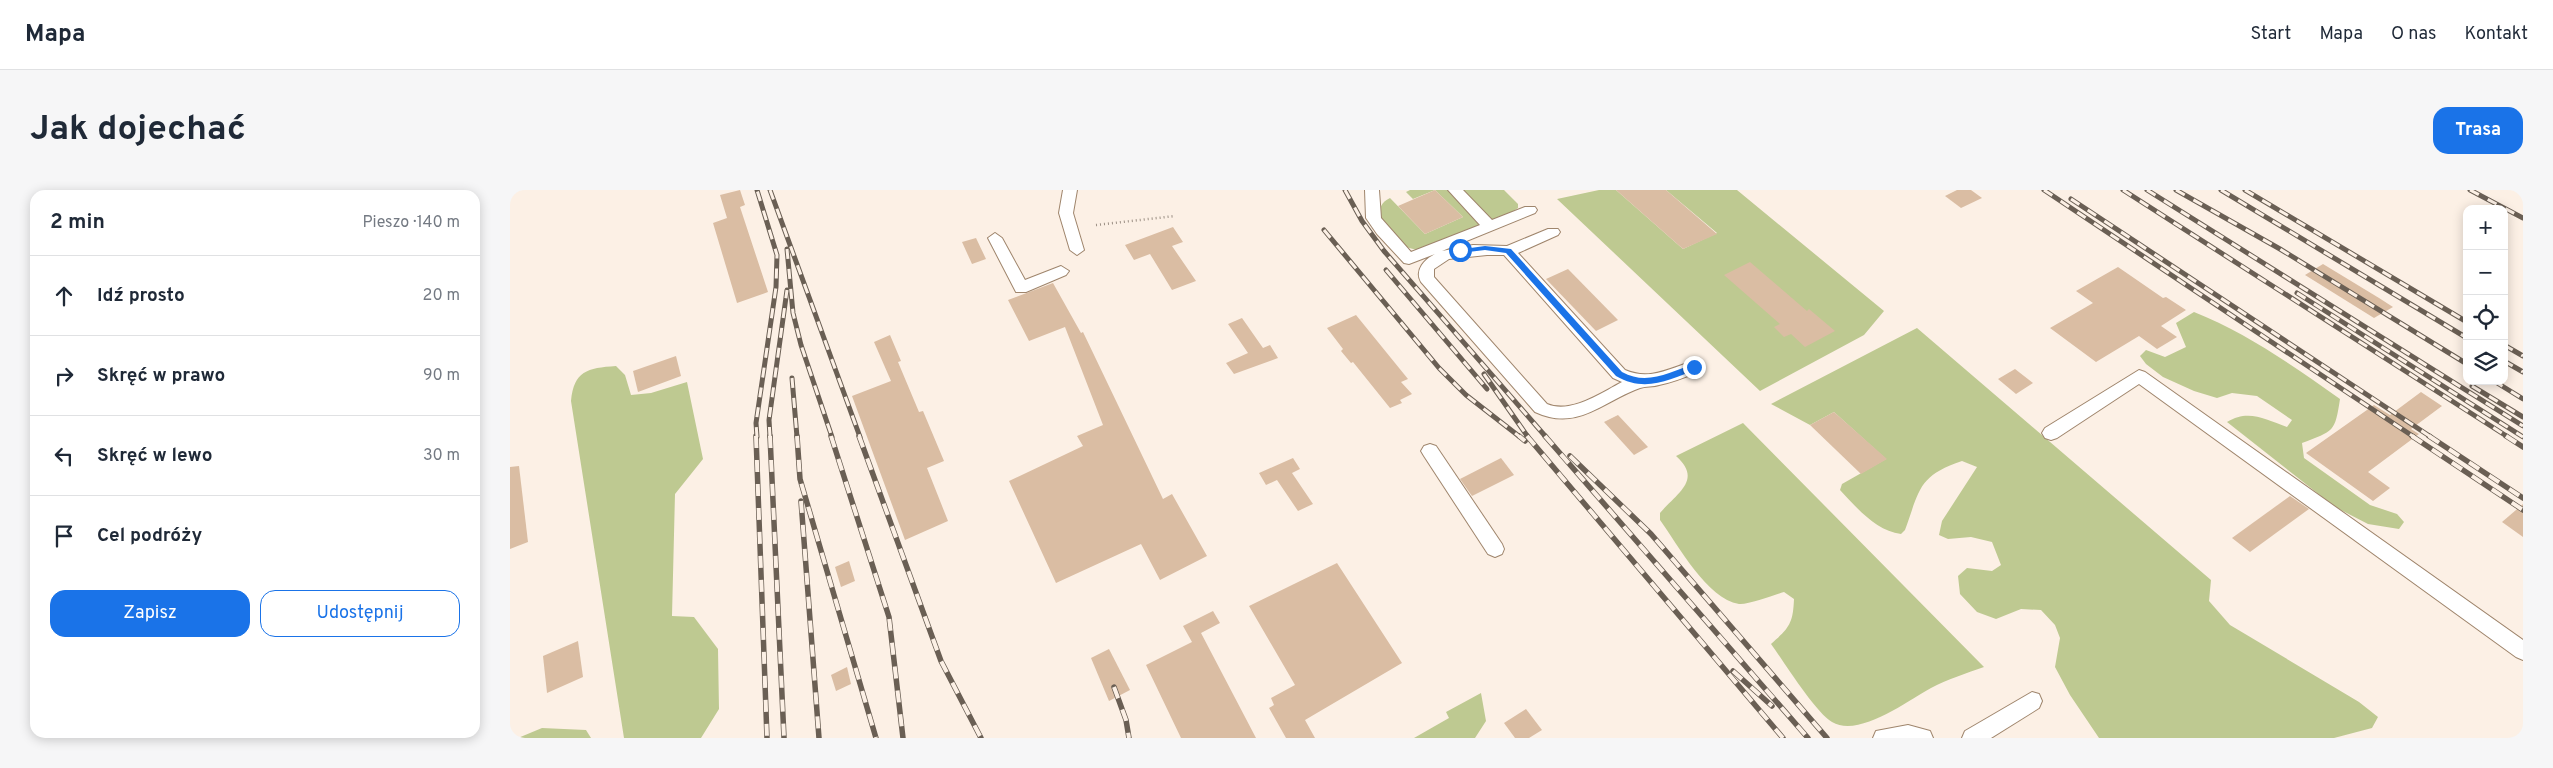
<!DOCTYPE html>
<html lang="pl">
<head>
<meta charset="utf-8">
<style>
	:root { --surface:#fff; --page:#f6f6f7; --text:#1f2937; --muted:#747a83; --line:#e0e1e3; --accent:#1a73e8 }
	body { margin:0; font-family:Overpass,sans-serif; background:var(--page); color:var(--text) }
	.controls { position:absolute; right:15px; top:15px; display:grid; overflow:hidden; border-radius:10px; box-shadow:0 2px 12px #0003 }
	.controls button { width:45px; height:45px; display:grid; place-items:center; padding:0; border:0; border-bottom:1px solid var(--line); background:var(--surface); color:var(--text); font:25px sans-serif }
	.stop { position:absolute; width:15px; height:15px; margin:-11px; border:4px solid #1a73e8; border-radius:50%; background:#fff }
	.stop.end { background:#1a73e8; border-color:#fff; box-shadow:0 1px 5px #0008 }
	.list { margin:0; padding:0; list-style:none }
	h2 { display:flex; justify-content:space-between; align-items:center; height:65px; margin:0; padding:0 20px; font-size:21px }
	h2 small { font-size:16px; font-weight:400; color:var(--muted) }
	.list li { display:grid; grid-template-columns:32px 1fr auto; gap:15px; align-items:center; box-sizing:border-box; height:80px; padding:0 20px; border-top:1px solid var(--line) }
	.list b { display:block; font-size:19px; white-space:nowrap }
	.list em { font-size:16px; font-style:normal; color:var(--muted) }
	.actions { display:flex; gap:10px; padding:15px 20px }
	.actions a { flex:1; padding:11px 0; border:1px solid var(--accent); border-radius:15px; text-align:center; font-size:18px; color:var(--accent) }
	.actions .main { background:var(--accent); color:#fff }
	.icon { flex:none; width:28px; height:28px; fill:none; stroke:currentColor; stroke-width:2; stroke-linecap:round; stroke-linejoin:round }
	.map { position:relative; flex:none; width:2013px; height:548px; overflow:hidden; border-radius:15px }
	header { display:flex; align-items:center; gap:30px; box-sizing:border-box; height:70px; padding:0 25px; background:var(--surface); border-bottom:1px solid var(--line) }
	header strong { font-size:24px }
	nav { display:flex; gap:28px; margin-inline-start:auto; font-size:18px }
	.intro { display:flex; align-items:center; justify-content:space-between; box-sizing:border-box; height:120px; padding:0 30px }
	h1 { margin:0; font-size:35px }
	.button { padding:12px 22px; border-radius:15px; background:var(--accent); color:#fff; font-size:18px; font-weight:700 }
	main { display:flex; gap:30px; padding:0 30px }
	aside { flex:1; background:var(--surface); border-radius:15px; box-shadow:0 2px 12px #0003 }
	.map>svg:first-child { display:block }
	.green { fill:#bec991 }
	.building { fill:#dabda3 }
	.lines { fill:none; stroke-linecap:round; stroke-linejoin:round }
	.minor-casing { stroke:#9f856c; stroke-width:2 }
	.path { stroke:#9b8f84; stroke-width:2.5; stroke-dasharray:1 3; stroke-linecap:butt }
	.minor { fill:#fff; fill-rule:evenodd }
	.rail-far1-casing { stroke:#6a5f54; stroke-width:5 }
	.rail-casing { stroke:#6a5f54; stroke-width:5.5 }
	.rail-far1 { stroke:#fcf0e5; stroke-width:3; stroke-dasharray:10; stroke-linecap:butt }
	.rail { stroke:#fcf0e5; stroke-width:4; stroke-dasharray:12; stroke-linecap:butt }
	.route { fill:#1a73e8 }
</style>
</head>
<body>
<header>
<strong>Mapa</strong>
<nav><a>Start</a><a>Mapa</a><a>O nas</a><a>Kontakt</a></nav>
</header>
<div class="intro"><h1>Jak dojechać</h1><a class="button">Trasa</a></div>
<main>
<aside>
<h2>2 min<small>Pieszo · 140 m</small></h2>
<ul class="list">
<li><svg class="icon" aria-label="ahead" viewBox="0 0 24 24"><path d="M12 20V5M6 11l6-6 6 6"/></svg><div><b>Idź prosto</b></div><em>20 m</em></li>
<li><svg class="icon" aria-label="right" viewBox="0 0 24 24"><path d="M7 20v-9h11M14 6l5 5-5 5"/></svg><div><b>Skręć w prawo</b></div><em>90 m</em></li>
<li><svg class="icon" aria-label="left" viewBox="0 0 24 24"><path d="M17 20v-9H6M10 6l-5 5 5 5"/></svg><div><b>Skręć w lewo</b></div><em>30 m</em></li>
<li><svg class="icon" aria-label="arrive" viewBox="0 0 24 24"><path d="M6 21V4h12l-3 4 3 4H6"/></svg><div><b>Cel podróży</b></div></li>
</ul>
<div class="actions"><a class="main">Zapisz</a><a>Udostępnij</a></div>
</aside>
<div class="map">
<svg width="2013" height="548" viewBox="0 0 2013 548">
	<rect width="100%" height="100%" fill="#fcf0e5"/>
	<g class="green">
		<path d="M900 0H994L1008 14V18L999 24 910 60C887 58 882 45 868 28 869 19 871 12 880 8L915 44 953 27 925 0 903 9 896 2Z"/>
		<path d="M1089 0H1106L1173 59 1207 43 1156 0H1227L1374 121 1354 145 1250 201 1047 9Z"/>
		<path d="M1684 122C1737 143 1783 176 1830 209 1825 242 1824 241 1792 253L1794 268 1860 315 1887 324 1894 332 1889 339 1858 334 1825 317 1717 232C1738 219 1755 229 1777 237L1782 230 1747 206 1722 203 1707 208 1684 201 1653 187 1636 174 1630 166 1636 160 1655 167 1676 157 1666 133Z"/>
		<path d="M1407 138 1701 390 1699 411 1720 435 1849 512 1868 527 1862 538 1824 548H1589L1560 505 1545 477 1550 448 1545 435 1531 420 1511 419 1486 429 1467 422 1450 404 1448 386 1457 378 1482 381 1491 375 1482 352 1461 347 1438 349 1429 345 1432 331 1467 277 1452 271C1408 286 1410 299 1395 340L1391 344C1366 341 1347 318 1330 300L1332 294 1376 269 1324 222 1300 235 1261 214Z"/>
		<path d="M106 176 115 185 121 205 141 203 177 192 193 269 165 304 162 426 184 427 208 459 209 519 191 548H114L61 211C64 181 77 178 106 176Z"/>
		<path d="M1233 233 1474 477C1457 483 1438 489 1421 498 1397 511 1349 548 1322 532 1305 522 1274 472 1261 454 1279 438 1283 434 1284 409L1274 402C1264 405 1238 415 1229 414 1197 409 1168 355 1150 330V323C1167 303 1193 290 1166 266Z"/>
		<path d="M971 503 976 531 965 548H904L939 528 936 522Z"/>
		<path d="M32 538 76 540 81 548H8Z"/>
	</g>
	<g class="building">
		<path d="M230 0 235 15 230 17 258 102 227 113 203 33 217 28 210 5Z"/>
		<path d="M925 0 953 27 915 44 888 16Z"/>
		<path d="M1106 0H1156L1207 44 1173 59Z"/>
		<path d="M1447 0H1461L1472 8 1451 18 1435 6Z"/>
		<path d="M663 37 673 52 662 56 686 91 662 100 640 64 624 70 615 55Z"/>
		<path d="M466 48 476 69 462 74 452 52Z"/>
		<path d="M1240 72 1297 121 1299 119 1325 141 1295 157 1281 144 1274 147 1264 137 1270 134 1214 85Z"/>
		<path d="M1813 74 1869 108 1883 117 1864 128 1795 85Z"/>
		<path d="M1608 77 1653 108 1656 107 1676 120 1651 136 1667 147 1647 159 1629 146 1586 172 1540 138 1583 113 1566 101Z"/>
		<path d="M1058 79 1108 130 1086 141 1036 89Z"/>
		<path d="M543 93 571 143 573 142 653 309 662 304 697 366 650 390 631 354 546 393 499 291 573 256 567 246 593 235 555 137 519 151 498 110Z"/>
		<path d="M846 125 898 189 891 192 902 204 890 210 892 213 880 218 843 172 841 173 831 161 833 159 817 138Z"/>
		<path d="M732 128 753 158 760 155 768 168 724 184 716 173 738 163 718 134Z"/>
		<path d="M380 145 391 171 388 172 409 222 413 221 434 271 417 278 438 331 395 350 342 206 381 191 364 152Z"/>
		<path d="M166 166 171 186 128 202 123 181Z"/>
		<path d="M1505 179 1523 193 1506 204 1488 189Z"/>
		<path d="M1911 202 1932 216 1901 239 1909 244 1858 282 1880 298 1863 311 1796 263 1864 215 1880 225Z"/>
		<path d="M1324 222 1377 269 1351 284 1300 235Z"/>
		<path d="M1108 225 1138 257 1124 265 1094 232Z"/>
		<path d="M783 268 790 279 782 283 803 314 788 321 767 290 756 295 749 283Z"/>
		<path d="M991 268 1004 285 962 306 950 289Z"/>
		<path d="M9 276 18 352 0 359V277Z"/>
		<path d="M1780 306 1799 319 1740 362 1722 348Z"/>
		<path d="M2013 314V347L1992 332Z"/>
		<path d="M339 371 345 391 331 397 325 377Z"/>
		<path d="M827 373 892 473 795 530 805 548H776L759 518 764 515 761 508 785 495 739 416Z"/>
		<path d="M703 421 710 433 691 443 746 548H671L636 475 682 452 673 436Z"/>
		<path d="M68 451 73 487 37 503 33 466Z"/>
		<path d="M599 459 620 500 599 511 581 468Z"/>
		<path d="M337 477 341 494 326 501 321 485Z"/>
		<path d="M1016 519 1032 540 1019 548H1005L994 533Z"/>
	</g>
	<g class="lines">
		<g class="minor-casing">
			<g id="minor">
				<path d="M553 0H567L563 23 574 60 567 65 560 60 549 23Z"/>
				<path d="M855 0H869L871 28 901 62 970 35 938 0H953L982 30 1015 17H1025L1027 20 1025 23 932 61 963 55 997 56 1038 39H1048L1050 42 1048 45 1008 63 1115 180C1140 191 1160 178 1184 171L1190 173 1192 177 1190 181C1176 187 1163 192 1149 195 1143 197 1136 196 1130 198 1093 211 1068 242 1025 222L911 92C904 80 915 69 925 64L899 74 894 73 867 44 856 28ZM977 65H994L1103 188 1112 192C1091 203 1061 224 1037 214L924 87V79L939 69Z"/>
				<path d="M485 43 492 48 515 90 551 76 559 81 556 85 516 102H506L478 48Z"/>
				<path d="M1629 180 1635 182 2013 450V470L2006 467 1629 194 1547 248 1541 250 1535 248 1532 243 1535 238Z"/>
				<path d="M920 254 926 256 992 354 994 359 992 364 985 367 978 364 914 266 911 261 914 256Z"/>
				<path d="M1522 502 1529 504 1532 511 1529 518 1481 548H1452L1455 541Z"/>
				<path d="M1398 535 1420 541 1423 548H1363L1366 541Z"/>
			</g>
		</g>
		<path class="path" d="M586 35 665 26"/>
		<use href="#minor" class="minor"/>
		<g class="rail-far1-casing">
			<g id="rail-far1">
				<path d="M260 0 350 247"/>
				<path d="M835 0 852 31 874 61 1036 247"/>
				<path d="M1534 0 1904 247"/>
				<path d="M1613 0 1998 247"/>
				<path d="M1637 0 2013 236"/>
				<path d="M1666 0 1770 59 1957 174"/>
				<path d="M1711 0 1957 148"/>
				<path d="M1735 0 1957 132"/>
				<path d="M1960 0 2013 28"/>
				<path d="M1561 9 1921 247"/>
				<path d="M814 40 929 178 956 205 1010 247"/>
				<path d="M277 59 283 123 291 155 322 247"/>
				<path d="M876 80 977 199"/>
				<path d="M1787 103 2013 247"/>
				<path d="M1994 155 2013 166"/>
				<path d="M1994 171 2013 182"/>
				<path d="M974 184 1018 247"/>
				<path d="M282 188 287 247"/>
				<path d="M1984 191 2013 209"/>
				<path d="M1962 196 2013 227"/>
				<path d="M247 247 246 233 266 97 267 65 247 0"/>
				<path d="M260 247 259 230 277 100"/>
			</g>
		</g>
		<g class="rail-casing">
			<g id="rail">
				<path d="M246 246 257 548"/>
				<path d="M260 246 274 548"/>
				<path d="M287 246 290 289 366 548"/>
				<path d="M321 246 379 427 393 548"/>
				<path d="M349 246 431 471 471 548"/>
				<path d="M1009 246 1015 251"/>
				<path d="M1017 246 1273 548"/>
				<path d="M1035 246 1298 548"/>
				<path d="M1902 246 2013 320"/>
				<path d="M1919 246 2013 308"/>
				<path d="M1996 246 2013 257"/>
				<path d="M1060 266 1141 344 1317 548"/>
				<path d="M291 311 309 548"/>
				<path d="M1223 481 1262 516"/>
				<path d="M604 497 616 530 619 548"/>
			</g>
		</g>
		<use href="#rail-far1" class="rail-far1"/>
		<use href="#rail" class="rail"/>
	</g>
	<path class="route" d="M975 56 1001 59 1112 182C1137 196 1160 182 1184 174L1188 177 1187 179C1159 190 1135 203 1106 186L996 63 975 60 950 63 946 60Z"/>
</svg>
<div class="controls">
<button>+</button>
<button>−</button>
<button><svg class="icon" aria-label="locate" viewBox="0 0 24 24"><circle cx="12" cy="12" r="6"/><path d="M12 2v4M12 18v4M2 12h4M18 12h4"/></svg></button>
<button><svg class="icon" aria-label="layers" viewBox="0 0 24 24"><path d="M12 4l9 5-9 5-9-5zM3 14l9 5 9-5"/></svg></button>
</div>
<div class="stop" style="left:950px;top:60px"></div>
<div class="stop end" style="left:1184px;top:177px"></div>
</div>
</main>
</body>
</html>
